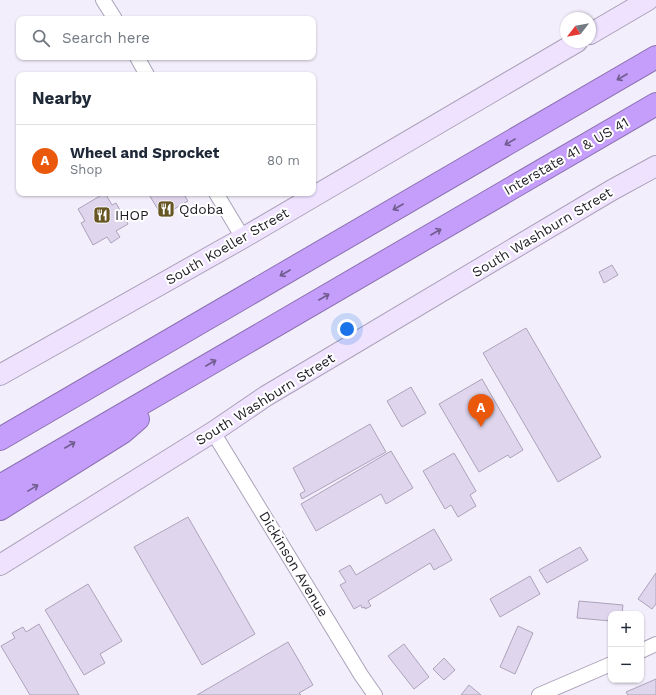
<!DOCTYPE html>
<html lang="en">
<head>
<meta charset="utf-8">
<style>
	:root { --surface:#fff; --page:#f6f6f7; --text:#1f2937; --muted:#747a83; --line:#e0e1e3; --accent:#ea580c }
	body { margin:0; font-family:"Work Sans",sans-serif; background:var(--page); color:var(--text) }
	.controls { position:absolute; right:12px; bottom:12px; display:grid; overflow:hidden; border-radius:8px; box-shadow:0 1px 3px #0004 }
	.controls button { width:36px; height:36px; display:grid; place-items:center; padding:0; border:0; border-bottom:1px solid var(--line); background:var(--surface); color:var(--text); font:20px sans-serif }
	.compass { position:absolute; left:560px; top:12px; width:36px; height:36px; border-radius:50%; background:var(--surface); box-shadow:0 1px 3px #0004; rotate:239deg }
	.you { position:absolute; left:347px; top:329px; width:14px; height:14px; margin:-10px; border:3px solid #fff; border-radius:50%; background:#1a73e8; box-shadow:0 0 0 6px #1a73e833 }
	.badge { display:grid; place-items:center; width:26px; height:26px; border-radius:50%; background:var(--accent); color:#fff; font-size:13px; font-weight:700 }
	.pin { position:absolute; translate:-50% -33px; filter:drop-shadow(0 1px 2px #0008) }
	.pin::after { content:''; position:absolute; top:21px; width:14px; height:12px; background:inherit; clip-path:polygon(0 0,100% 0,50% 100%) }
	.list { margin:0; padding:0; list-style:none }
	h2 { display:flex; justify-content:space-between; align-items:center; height:52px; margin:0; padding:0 16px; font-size:17px }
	h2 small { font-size:13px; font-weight:400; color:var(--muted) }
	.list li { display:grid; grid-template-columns:26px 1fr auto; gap:12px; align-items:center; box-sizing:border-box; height:72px; padding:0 16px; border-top:1px solid var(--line) }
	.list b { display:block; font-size:15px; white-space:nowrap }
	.list p { margin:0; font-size:13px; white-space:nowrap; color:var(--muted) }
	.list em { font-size:13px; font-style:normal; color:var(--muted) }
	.icon { flex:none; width:22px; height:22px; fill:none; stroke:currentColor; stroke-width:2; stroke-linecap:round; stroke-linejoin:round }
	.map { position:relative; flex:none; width:656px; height:695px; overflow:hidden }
	.search { position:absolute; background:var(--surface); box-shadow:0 1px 3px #0004; left:16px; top:16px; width:300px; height:44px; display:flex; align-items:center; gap:10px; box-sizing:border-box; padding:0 14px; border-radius:8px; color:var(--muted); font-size:15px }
	.panel { position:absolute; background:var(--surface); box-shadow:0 1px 3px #0004; left:16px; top:72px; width:300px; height:124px; border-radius:8px }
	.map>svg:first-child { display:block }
	.building { fill:#dfd6ee; stroke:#aca3ba }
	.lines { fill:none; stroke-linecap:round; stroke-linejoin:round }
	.street-casing { stroke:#aba2b9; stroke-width:16 }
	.secondary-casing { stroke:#aba2b9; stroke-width:22 }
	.highway-casing { stroke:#8a70af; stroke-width:24 }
	.street { stroke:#fff; stroke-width:14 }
	.secondary { stroke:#eee2fe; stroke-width:20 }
	.highway { stroke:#c59efb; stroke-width:22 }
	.oneway { stroke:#715c8f }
	.labels { text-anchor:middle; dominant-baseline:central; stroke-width:4; stroke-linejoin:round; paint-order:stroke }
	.street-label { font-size:14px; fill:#1d1a23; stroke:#fff }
	.poi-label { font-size:14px; fill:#1d1a23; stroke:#fff; text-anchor:start }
</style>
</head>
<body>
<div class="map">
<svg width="656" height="695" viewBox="0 0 656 695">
	<rect width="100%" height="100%" fill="#f3eefc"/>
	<g class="building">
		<path d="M105 193 112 205 116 203 128 224 116 231 120 237 111 243 107 237 93 245 81 223 85 221 78 209Z"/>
		<path d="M148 193H183L188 201 162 216Z"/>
		<path d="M612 265 618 275 604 283 599 272Z"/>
		<path d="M526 328 601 457 558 482 483 353Z"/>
		<path d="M482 379 523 450 510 458 508 455 479 472 439 404Z"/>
		<path d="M411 387 426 413 402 427 387 401Z"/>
		<path d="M370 424 386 452 302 499 300 494 305 491 293 468Z"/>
		<path d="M391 451 413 488 386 504 381 494 316 531 301 504Z"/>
		<path d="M454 453 476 491 470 495 476 506 458 517 451 505 445 509 423 471Z"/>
		<path d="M188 517 255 634 202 665 134 547Z"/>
		<path d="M434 529 452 560 434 570 430 563 368 601 371 606 365 609V607L362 608 361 605 354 609 340 585 346 582 339 571 350 565 356 575Z"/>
		<path d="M580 547 588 560 547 583 539 570Z"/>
		<path d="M656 573V604L652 609 638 599Z"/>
		<path d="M530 576 540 594 500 617 490 599Z"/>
		<path d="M88 584 122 641 100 654 105 663 84 675 45 610Z"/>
		<path d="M579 601 623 605 622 614H611V621L577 618Z"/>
		<path d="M39 624 79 695H30L1 646 15 638 12 633 23 627 26 632Z"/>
		<path d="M518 626 533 633 515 674 500 667Z"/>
		<path d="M288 642 313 685 299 693 301 695H197Z"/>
		<path d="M404 644 429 677 414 689 388 656Z"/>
		<path d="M444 658 455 670 444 680 433 669Z"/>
		<path d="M656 679V695H628L626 692Z"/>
		<path d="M469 685 481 695H461Z"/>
	</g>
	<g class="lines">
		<g class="street-casing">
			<g id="street">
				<path d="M103 0 115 19"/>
				<path d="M137 57 147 75"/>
				<path d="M216 193 243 238"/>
				<path d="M213 432 361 675 375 695"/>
				<path d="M641 651 656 644"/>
				<path d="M539 695 611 664"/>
			</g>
		</g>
		<g class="secondary-casing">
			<g id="secondary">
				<path d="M590 34 648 0"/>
				<path d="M0 375 243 238 577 42"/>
				<path d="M0 565 213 432 266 396 612 190 656 166"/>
			</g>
		</g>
		<g class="highway-casing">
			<g id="highway">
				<path d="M0 439 656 57"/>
				<path d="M0 486 656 104"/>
				<path d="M0 509 123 432 138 419"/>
			</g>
		</g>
		<use href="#street" class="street"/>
		<use href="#secondary" class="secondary"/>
		<use href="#highway" class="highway"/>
	</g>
	<defs><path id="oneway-shaft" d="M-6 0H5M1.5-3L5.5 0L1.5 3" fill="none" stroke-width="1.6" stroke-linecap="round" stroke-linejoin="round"/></defs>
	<g class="oneway">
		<use href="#oneway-shaft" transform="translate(622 77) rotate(150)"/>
		<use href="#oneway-shaft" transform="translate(510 142) rotate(150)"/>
		<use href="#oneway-shaft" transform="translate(398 207) rotate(150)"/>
		<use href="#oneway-shaft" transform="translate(436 232) rotate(-30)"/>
		<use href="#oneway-shaft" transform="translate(285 273) rotate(150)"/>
		<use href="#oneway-shaft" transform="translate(324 297) rotate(-30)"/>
		<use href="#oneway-shaft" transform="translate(211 363) rotate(-30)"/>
		<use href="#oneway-shaft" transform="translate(70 445) rotate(-30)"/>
		<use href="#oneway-shaft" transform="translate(33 488) rotate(-32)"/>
	</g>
	<defs>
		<g id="restaurant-square" transform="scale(0.9)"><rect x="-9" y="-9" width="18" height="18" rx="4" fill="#675623" stroke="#fff"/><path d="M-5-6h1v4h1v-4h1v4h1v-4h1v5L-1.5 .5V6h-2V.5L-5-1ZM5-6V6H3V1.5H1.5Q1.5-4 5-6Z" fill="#fff"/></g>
	</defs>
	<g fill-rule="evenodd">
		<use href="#restaurant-square" x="166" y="209"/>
		<use href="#restaurant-square" x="102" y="215"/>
	</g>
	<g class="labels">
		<g class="street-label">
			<text transform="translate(566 156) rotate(-30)">Interstate 41 &amp; US 41</text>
			<text transform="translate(542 232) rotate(-31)">South Washburn Street</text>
			<text transform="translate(227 246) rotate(-30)">South Koeller Street</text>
			<text transform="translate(265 399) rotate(-32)">South Washburn Street</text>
			<text transform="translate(294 564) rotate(59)">Dickinson Avenue</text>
		</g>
		<g class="poi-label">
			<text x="179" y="209">Qdoba</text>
			<text x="115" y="215">IHOP</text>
		</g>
	</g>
</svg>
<div class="controls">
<button>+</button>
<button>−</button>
</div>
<svg class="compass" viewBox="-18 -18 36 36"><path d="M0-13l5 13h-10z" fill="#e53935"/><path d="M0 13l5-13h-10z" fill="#747a83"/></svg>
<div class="you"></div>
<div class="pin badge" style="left:481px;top:427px">A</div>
<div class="search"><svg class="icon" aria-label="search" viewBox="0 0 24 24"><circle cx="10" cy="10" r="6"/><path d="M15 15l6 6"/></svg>Search here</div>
<section class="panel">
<h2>Nearby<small></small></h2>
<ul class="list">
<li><span class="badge">A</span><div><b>Wheel and Sprocket</b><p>Shop</p></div><em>80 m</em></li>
</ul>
</section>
</div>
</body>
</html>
